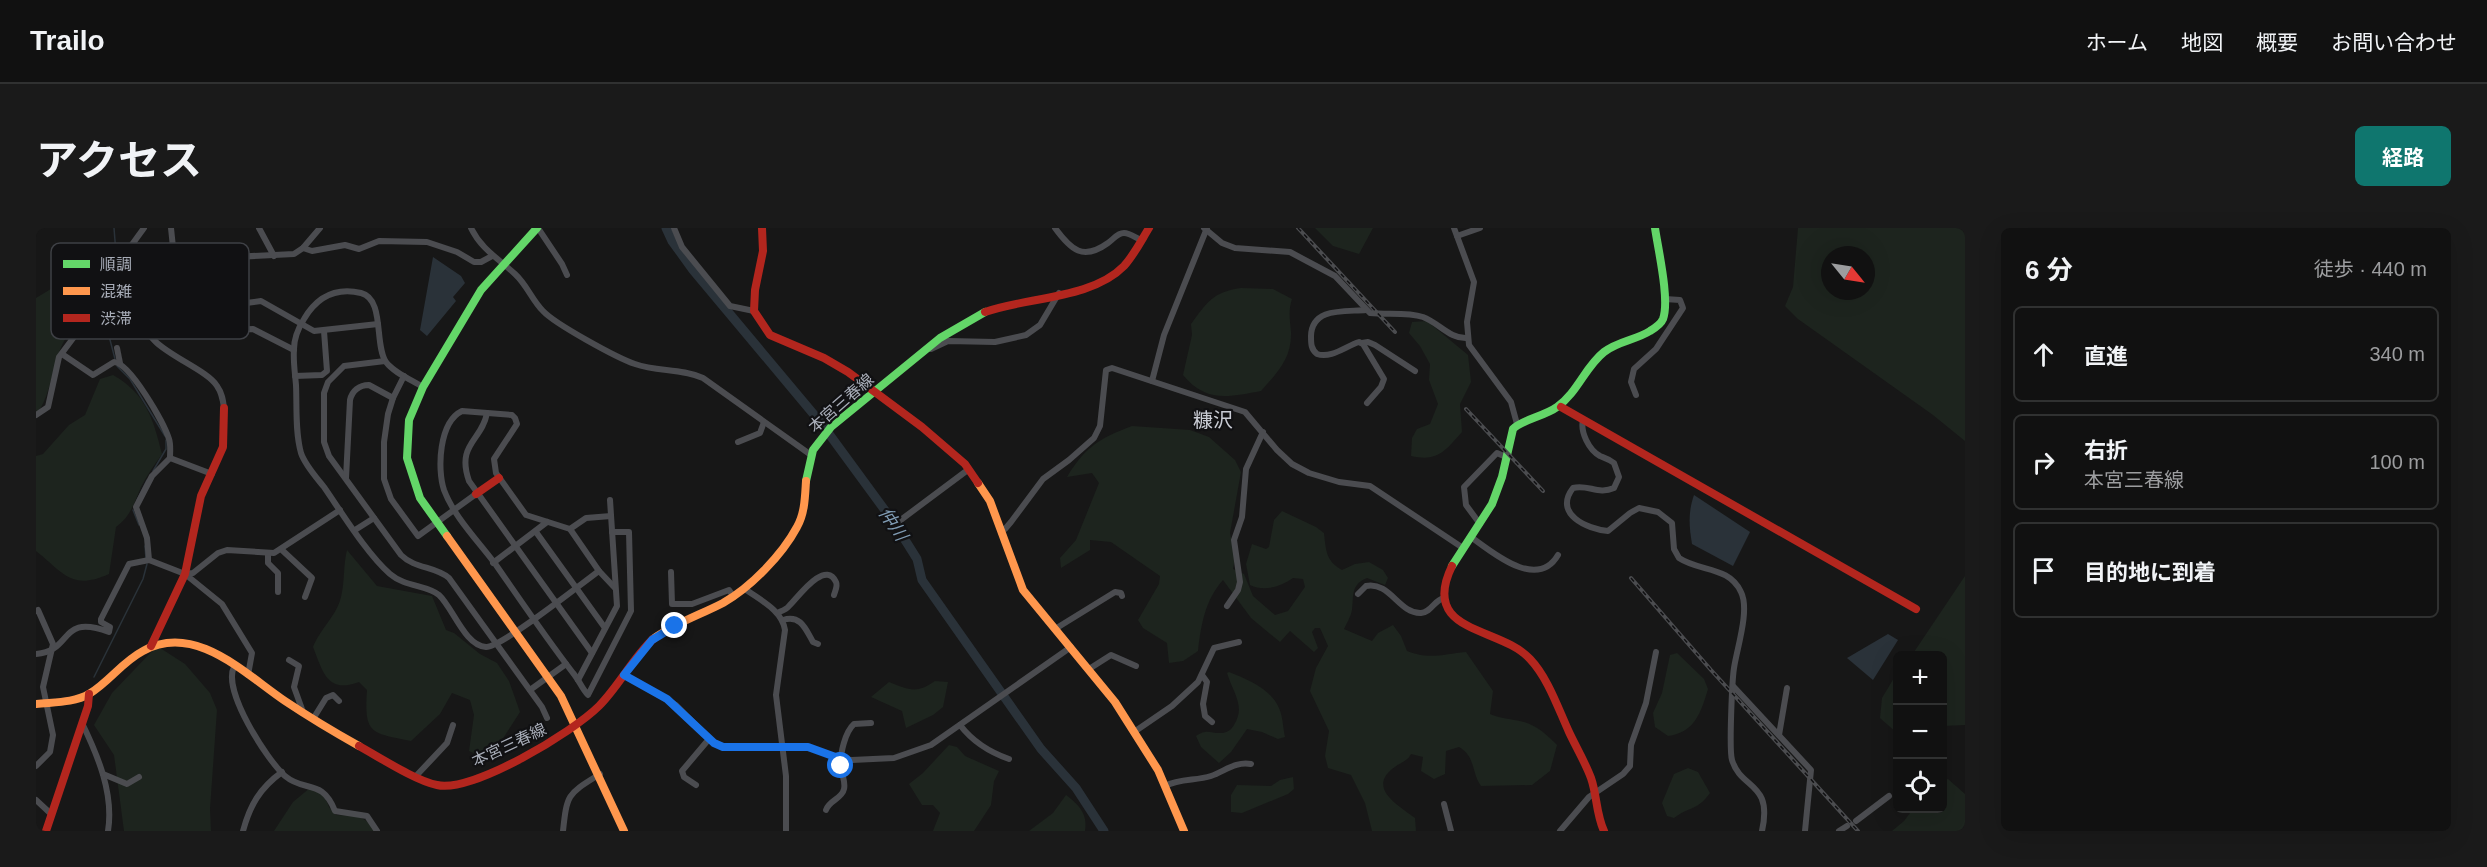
<!DOCTYPE html>
<html lang="ja">
<head>
<meta charset="utf-8">
<style>
	:root { --surface:#111; --page:#1a1a1a; --text:#f1f3f6; --muted:#9c9d9f; --line:#303131; --accent:#0f766e }
	body { margin:0; font-family:Arial,"Noto Sans JP",sans-serif; background:var(--page); color:var(--text) }
	.controls { position:absolute; right:18px; bottom:18px; display:grid; overflow:hidden; border-radius:9px; box-shadow:0 6px 24px #0002 }
	.controls button { width:54px; height:54px; display:grid; place-items:center; padding:0; border:0; border-bottom:2px solid var(--line); background:var(--surface); color:var(--text); font:30px sans-serif }
	.compass { position:absolute; left:1785px; top:18px; width:54px; height:54px; border-radius:50%; background:var(--surface); box-shadow:0 6px 24px #0002; rotate:120deg }
	.stop { position:absolute; width:18px; height:18px; margin:-14px; border:4px solid #1a73e8; border-radius:50%; background:#fff }
	.stop.end { background:#1a73e8; border-color:#fff; box-shadow:0 2px 6px #0008 }
	.list { margin:0; padding:0; list-style:none }
	h2 { display:flex; justify-content:space-between; align-items:center; height:78px; margin:0; padding:0 24px; font-size:26px }
	h2 small { font-size:20px; font-weight:400; color:var(--muted) }
	.list li { display:grid; grid-template-columns:39px 1fr auto; gap:18px; align-items:center; box-sizing:border-box; height:96px; margin:0 12px 12px; padding:0 12px; border:2px solid var(--line); border-radius:9px }
	.list b { display:block; font-size:22px; white-space:nowrap }
	.list p { margin:0; font-size:20px; white-space:nowrap; color:var(--muted) }
	.list em { font-size:20px; font-style:normal; color:var(--muted) }
	.icon { flex:none; width:33px; height:33px; fill:none; stroke:currentColor; stroke-width:2; stroke-linecap:round; stroke-linejoin:round }
	.map { position:relative; flex:none; width:1929px; height:603px; overflow:hidden; border-radius:9px }
	header { display:flex; align-items:center; gap:36px; box-sizing:border-box; height:84px; padding:0 30px; background:var(--surface); border-bottom:2px solid var(--line) }
	header strong { font-size:28px }
	nav { display:flex; gap:33px; margin-inline-start:auto; font-size:21px }
	.intro { display:flex; align-items:center; justify-content:space-between; box-sizing:border-box; height:144px; padding:0 36px }
	h1 { margin:0; font-size:42px }
	.button { padding:15px 27px; border-radius:9px; background:var(--accent); color:#fff; font-size:21px; font-weight:700 }
	main { display:flex; gap:36px; padding:0 36px }
	aside { flex:1; background:var(--surface); border-radius:9px; box-shadow:0 6px 24px #0002 }
	.map>svg:first-child { display:block }
	.green { fill:#1d241e; fill-rule:evenodd }
	.water { fill:#2a3239 }
	.lines { fill:none; stroke-linecap:round; stroke-linejoin:round }
	.stream { stroke:#2a3239; stroke-width:1.5 }
	.river { stroke:#2a3239; stroke-width:9 }
	.street { stroke:#4b4c50; stroke-width:6 }
	.fast { stroke:#63d668; stroke-width:8 }
	.slow { stroke:#ff974d; stroke-width:8 }
	.jam { stroke:#b3261e; stroke-width:8 }
	.rail-casing { stroke:#4b4c4f; stroke-width:4 }
	.rail { stroke:#111113; stroke-width:1.5; stroke-dasharray:4.5; stroke-linecap:butt }
	.route { stroke:#1a73e8; stroke-width:8 }
	.labels { text-anchor:middle; dominant-baseline:central; stroke-width:4.5; stroke-linejoin:round; paint-order:stroke }
	.street-label { font-size:16px; fill:#a8adb8; stroke:#111113 }
	.water-label { font-size:18px; font-style:italic; fill:#7f9bb3; stroke:#111113 }
	.quarter-label { font-size:20px; fill:#c9ccd4; stroke:#111113 }
	.key { fill:#111113; stroke:#3e4045; stroke-width:1.5 }
	.key-label { font-size:16px; fill:#a8adb8 }
</style>
</head>
<body>
<header>
<strong>Trailo</strong>
<nav><a>ホーム</a><a>地図</a><a>概要</a><a>お問い合わせ</a></nav>
</header>
<div class="intro"><h1>アクセス</h1><a class="button">経路</a></div>
<main>
<div class="map">
<svg width="1929" height="603" viewBox="0 0 1929 603">
	<rect width="100%" height="100%" fill="#171717"/>
	<g class="green">
		<path d="M1279 0H1337L1323 26 1297 18Z"/>
		<path d="M1762 0H1929V213L1897 187 1762 91 1749 78 1757 59ZM1794 27H1830V63H1794Z"/>
		<path d="M38 47 59 48 73 67C69 72 66 79 62 82 52 90 40 94 33 105 16 129 18 159 3 183H0V70Z"/>
		<path d="M1205 60 1237 61 1256 71C1252 83 1254 92 1255 104 1256 130 1242 144 1225 163 1193 169 1170 175 1147 147L1156 107 1155 96C1171 74 1177 64 1205 60Z"/>
		<path d="M1391 93 1432 127 1435 154 1424 176 1426 204C1409 223 1402 234 1375 228L1376 210 1381 201 1394 196 1402 176 1393 152 1394 136 1384 118 1373 105 1376 94Z"/>
		<path d="M77 147C110 166 117 190 126 226 119 236 111 247 105 259 98 275 95 288 80 299L73 346C35 363 28 345 0 323V228L7 226 33 197 49 187 64 151Z"/>
		<path d="M1096 198 1154 202 1173 209 1199 232 1205 244 1194 305 1199 330 1197 341 1208 346 1217 368 1239 387 1252 383 1269 359 1267 351 1257 350C1244 359 1228 364 1214 357L1210 336 1216 316 1230 321 1233 319 1238 292 1246 283 1280 299 1288 305C1290 323 1290 333 1306 342L1319 336 1333 334 1347 342 1352 350 1349 357 1331 350C1314 357 1318 368 1316 382 1315 388 1311 395 1308 401L1336 413 1342 405 1357 397 1365 408 1371 423C1393 432 1408 426 1430 424L1457 463 1454 486C1466 491 1477 491 1488 494 1502 498 1511 507 1521 517L1514 543 1496 557 1445 558C1435 544 1440 529 1423 519L1410 523 1409 546 1398 551 1385 543 1387 529 1375 526C1371 534 1363 535 1356 541 1332 561 1363 578 1379 590L1380 603H1336L1329 575 1315 547 1292 540 1289 528 1293 503 1274 463 1280 440 1292 418 1284 400H1279L1276 404 1282 420 1278 424 1254 403 1244 414 1215 390 1187 352C1169 372 1165 397 1162 423L1147 433 1133 435 1131 415 1107 400 1102 392 1123 356 1124 348 1075 314 1054 312V322L1025 340 1024 330 1040 312 1063 255 1056 245 1031 249C1049 219 1064 210 1096 198Z"/>
		<path d="M311 322 341 358 396 368 410 402 418 405 444 426 461 435 473 453 484 484 466 512 446 529 433 523 438 487 434 472 416 465 404 486 375 513C334 505 328 506 331 462L323 454C291 466 287 444 277 419 284 401 301 387 305 369 309 353 307 338 311 322Z"/>
		<path d="M1929 348V497L1907 498 1906 428 1876 427Z"/>
		<path d="M121 418 149 436 174 465 181 482 174 581 175 603H88L78 527 58 497 76 465Z"/>
		<path d="M1641 425 1668 451 1672 461C1665 485 1658 505 1632 508L1619 499 1617 485 1626 465 1634 427Z"/>
		<path d="M1193 444C1211 451 1235 461 1243 480 1247 489 1247 500 1249 509L1242 511 1226 504 1211 501 1195 524 1183 535 1165 519 1160 508C1172 500 1174 506 1187 505 1192 504 1195 502 1198 497 1210 478 1197 465 1191 445Z"/>
		<path d="M1861 445V505L1844 490 1846 470Z"/>
		<path d="M899 453 912 454 907 479 897 487 870 500 866 483 835 469 853 454C873 462 881 466 899 453Z"/>
		<path d="M913 517 921 519 929 528 963 543 958 553 955 577 938 603H897L904 585 897 577H886L873 556 887 545Z"/>
		<path d="M1652 540 1662 544 1674 565C1661 583 1654 578 1638 590L1631 588 1626 575 1638 546Z"/>
		<path d="M1257 549 1258 561 1252 566 1206 585 1195 584V567L1201 557 1235 558 1244 552Z"/>
		<path d="M1912 551 1929 566V603H1856L1868 593 1877 581 1906 580 1907 552Z"/>
		<path d="M274 560 287 564 293 579 300 587 322 588 341 599 342 603H238L257 574Z"/>
		<path d="M1030 567C1043 577 1052 586 1049 603H993L1017 585Z"/>
	</g>
	<g class="water">
		<path d="M397 29 425 48 429 55 417 69 420 73 391 108 384 102Z"/>
		<path d="M1658 267 1714 304 1697 338 1656 316C1653 298 1652 284 1658 267Z"/>
		<path d="M1852 406 1862 412 1837 452 1811 430Z"/>
	</g>
	<g class="lines">
		<g class="stream">
			<path d="M78 0 83 64 81 72 67 85 79 131"/>
			<path d="M81 138 94 151 129 208"/>
			<path d="M117 243 130 221V212"/>
			<path d="M101 272 111 252"/>
			<path d="M97 282 103 297"/>
			<path d="M109 318 110 331"/>
			<path d="M58 449 107 351 111 336"/>
		</g>
		<path class="river" d="M630 0 636 13 657 42 785 195 859 296 881 331 886 352 1005 521 1040 560 1068 603"/>
		<g class="street">
			<path d="M135 0 138 29 143 38 155 37 177 30 258 26 267 20 284 0"/>
			<path d="M223 0 238 28"/>
			<path d="M435 0C445 21 463 31 479 46 491 57 496 72 507 83 519 96 581 130 599 136 621 144 645 140 667 150L775 227"/>
			<path d="M502 0 526 36 531 47"/>
			<path d="M638 0 646 19 694 78 718 83"/>
			<path d="M1019 0C1035 22 1047 33 1072 15 1078 11 1081 5 1088 5 1094 5 1100 10 1105 12"/>
			<path d="M1168 0 1186 15 1199 20 1254 24 1299 48 1334 85C1351 87 1371 84 1387 89 1403 95 1414 111 1431 110"/>
			<path d="M1418 0 1438 54 1431 94 1433 117 1475 174 1481 196"/>
			<path d="M1421 8 1444 0"/>
			<path d="M267 20 276 23 309 17 323 21 343 13 391 14 421 24 438 34H445L456 28"/>
			<path d="M83 28 92 22 108 0"/>
			<path d="M155 37C142 51 116 73 111 91 102 119 168 137 181 158 186 165 187 172 188 180"/>
			<path d="M1330 82C1309 84 1276 79 1275 108 1275 116 1275 121 1281 126 1295 131 1310 118 1323 114L1327 116 1348 151 1345 159 1331 175"/>
			<path d="M154 97 175 88"/>
			<path d="M1326 115 1332 114 1339 117 1379 143"/>
			<path d="M81 120 84 135"/>
			<path d="M895 121 912 113 959 114 990 107 1004 97 1023 65"/>
			<path d="M258 122 217 101 194 102 180 94 175 88 210 75 225 73 278 103 342 96"/>
			<path d="M26 126 57 147 78 134C94 135 128 195 133 211 135 217 134 224 134 230L116 248 100 279 111 310 113 332"/>
			<path d="M349 133 308 138 292 154 288 165V214L293 228 365 327C379 341 399 338 413 350L506 479 511 490"/>
			<path d="M259 148 286 147 291 143 288 103"/>
			<path d="M368 148 357 170 352 186 348 214V251L355 271 382 308 440 266"/>
			<path d="M1116 153 1128 107 1171 0"/>
			<path d="M387 159C376 152 358 145 350 134 338 117 349 71 325 65 299 59 281 69 268 91 263 99 258 110 258 121 257 133 259 145 260 157 261 179 259 204 265 225 269 237 280 249 288 259 306 285 331 326 354 346 369 359 392 357 403 367 417 380 429 418 450 419 465 420 546 355 563 343L534 301 490 287 460 245 458 231 481 196 479 190 476 187 426 183C403 194 401 241 408 262 418 289 443 314 460 337 485 373 510 410 537 445 543 452 546 461 552 467L595 383 593 304H576"/>
			<path d="M1600 167 1595 154 1598 141 1620 121 1647 80 1644 72 1629 71"/>
			<path d="M451 185C446 213 420 216 433 253L556 425"/>
			<path d="M0 187 12 179 23 129 41 105"/>
			<path d="M1547 192C1544 204 1553 222 1564 228 1569 230 1573 231 1578 235L1583 249 1578 260C1562 267 1552 256 1537 260 1517 286 1551 301 1572 303L1594 285 1603 280 1622 284 1636 295 1638 321 1643 330C1664 344 1693 338 1705 364 1714 382 1701 420 1698 440 1696 453 1693 522 1696 532 1705 562 1737 553 1726 603"/>
			<path d="M702 214 724 205 728 194"/>
			<path d="M134 230 176 246"/>
			<path d="M310 250 314 172C316 163 323 157 333 157L357 170"/>
			<path d="M862 294 933 241"/>
			<path d="M1444 296 1430 277 1428 259 1461 225 1470 229"/>
			<path d="M534 301 550 290 575 288"/>
			<path d="M964 301H969L975 294 1007 251 1033 232 1058 210 1064 198 1070 142 1076 140 1209 184 1241 222 1256 236 1273 245 1303 254 1334 258 1427 320"/>
			<path d="M319 302 338 290"/>
			<path d="M500 304 569 400"/>
			<path d="M1435 309C1456 324 1501 363 1522 327"/>
			<path d="M246 322 276 350 269 369"/>
			<path d="M232 326V335L242 345V364"/>
			<path d="M457 335 511 294"/>
			<path d="M563 343 579 360"/>
			<path d="M635 344 636 376H656L693 362 698 369"/>
			<path d="M149 346 186 376 216 425 212 447"/>
			<path d="M709 361C724 372 746 382 749 402L740 467 750 548V603"/>
			<path d="M1322 366 1330 358C1354 353 1363 386 1385 385 1396 384 1398 372 1408 370"/>
			<path d="M1191 378 1202 362 1204 354 1198 312 1206 289 1210 241 1227 204"/>
			<path d="M0 383 2 382 17 416 7 459 17 507 14 524 0 538"/>
			<path d="M741 385C745 383 750 382 753 378 760 372 789 330 800 354 802 358 799 363 798 367"/>
			<path d="M747 392C765 386 770 402 777 414L782 416"/>
			<path d="M1019 401 1079 364 1085 365 1086 368"/>
			<path d="M0 426C38 423 22 385 73 404L74 399 65 394V391L93 336 113 332 149 346 157 345 182 325 191 322 238 325 304 282"/>
			<path d="M253 432 263 438 258 459 267 484"/>
			<path d="M198 439C186 462 231 532 249 548 269 565 286 550 299 583L331 588 341 603"/>
			<path d="M1053 441 1075 427 1100 438"/>
			<path d="M588 447 640 477 678 515 687 519 756 518 772 519 805 531 816 532 858 530 895 517 1035 419"/>
			<path d="M1166 447 1171 454 1167 476 1169 488 1176 494"/>
			<path d="M542 452 581 378 574 272"/>
			<path d="M1697 458 1775 542 1769 603"/>
			<path d="M494 462 530 436"/>
			<path d="M277 491 290 470 297 467 303 473"/>
			<path d="M46 495C62 528 78 566 72 603"/>
			<path d="M924 497C937 514 953 524 973 531"/>
			<path d="M1098 504 1136 478 1162 454 1178 420 1203 414"/>
			<path d="M1743 507 1751 460"/>
			<path d="M67 546 91 556 103 549"/>
			<path d="M380 548 411 515 417 497"/>
			<path d="M660 557 648 549 646 543 673 511"/>
			<path d="M1129 558C1144 550 1160 553 1175 548 1189 543 1200 533 1215 536"/>
			<path d="M0 572 14 585"/>
			<path d="M1408 576 1415 603"/>
			<path d="M790 582C793 572 806 571 808 561 810 554 805 545 805 537 804 526 809 504 818 496L835 495"/>
			<path d="M1820 593 1853 568"/>
			<path d="M207 603C214 577 224 560 246 544"/>
			<path d="M527 603C531 565 532 566 564 546"/>
			<path d="M1524 603 1553 569 1587 546 1594 538 1595 517 1610 475 1620 424"/>
			<path d="M1803 603 1811 598"/>
		</g>
		<g class="fast">
			<path d="M770 253 777 222 795 199 904 110 949 84"/>
			<path d="M411 308 384 270 371 230 373 192 387 159 445 62 501 0"/>
			<path d="M1416 338 1456 276 1466 249 1477 201C1485 192 1509 188 1521 179 1542 164 1549 139 1568 124 1582 113 1600 112 1614 103 1619 100 1625 96 1627 91 1634 72 1622 21 1619 0"/>
		</g>
		<g class="slow">
			<path d="M942 255 954 273 987 362 1079 474 1122 542 1148 603"/>
			<path d="M411 308 525 468 588 603"/>
			<path d="M617 411C639 395 664 387 687 375 715 359 746 327 761 299 769 285 769 268 770 253"/>
			<path d="M0 476C17 474 38 475 53 466 73 454 86 434 107 423 159 394 209 446 249 473 273 489 298 504 323 518"/>
		</g>
		<g class="jam">
			<path d="M726 0 727 23 719 62 718 83 734 107 788 130 812 144 886 199 929 236 942 255"/>
			<path d="M949 84C991 69 1056 71 1088 38 1098 27 1105 13 1113 0"/>
			<path d="M1525 179 1880 381"/>
			<path d="M440 266 463 250"/>
			<path d="M1416 338C1383 406 1464 398 1494 431 1512 450 1522 480 1533 504 1540 519 1549 534 1555 550 1561 567 1560 586 1568 603"/>
			<path d="M115 418 149 346 165 268 187 219 188 180"/>
			<path d="M323 518C343 529 380 553 401 557 437 565 537 504 563 478 583 458 596 431 617 411"/>
			<path d="M10 603 52 478 53 466"/>
		</g>
		<g class="rail-casing">
			<g id="rail">
				<path d="M1262 0 1359 104"/>
				<path d="M1430 181 1507 263"/>
				<path d="M1595 350 1675 442 1822 603"/>
			</g>
		</g>
		<use href="#rail" class="rail"/>
	</g>
	<g class="lines">
		<path class="route" d="M639 398 616 412 588 447 631 471 678 515 687 519H772L805 531V538"/>
	</g>
	<g class="labels">
		<g class="street-label">
			<text transform="translate(805 175) rotate(-41)">本宮三春線</text>
			<text transform="translate(473 517) rotate(-25)">本宮三春線</text>
		</g>
		<g class="water-label">
			<text transform="translate(857 296) rotate(56)">仲川</text>
		</g>
		<g class="quarter-label">
			<text x="1177" y="192">糠沢</text>
		</g>
	</g>
	<rect x="15" y="15" width="198" height="96" rx="9" class="key"/>
	<rect x="27" y="32" width="27" height="8" fill="#63d668"/>
	<rect x="27" y="59" width="27" height="8" fill="#ff974d"/>
	<rect x="27" y="86" width="27" height="8" fill="#b3261e"/>
	<g class="key-label">
		<text x="64" y="42">順調</text>
		<text x="64" y="69">混雑</text>
		<text x="64" y="96">渋滞</text>
	</g>
</svg>
<div class="controls">
<button>+</button>
<button>−</button>
<button><svg class="icon" aria-label="locate" viewBox="0 0 24 24"><circle cx="12" cy="12" r="6"/><path d="M12 2v4M12 18v4M2 12h4M18 12h4"/></svg></button>
</div>
<svg class="compass" viewBox="-18 -18 36 36"><path d="M0-13l5 13h-10z" fill="#e53935"/><path d="M0 13l5-13h-10z" fill="#9c9d9f"/></svg>
<div class="stop" style="left:805px;top:538px"></div>
<div class="stop end" style="left:639px;top:398px"></div>
</div>
<aside>
<h2>6 分<small>徒歩 · 440 m</small></h2>
<ul class="list">
<li><svg class="icon" aria-label="ahead" viewBox="0 0 24 24"><path d="M12 20V5M6 11l6-6 6 6"/></svg><div><b>直進</b></div><em>340 m</em></li>
<li><svg class="icon" aria-label="right" viewBox="0 0 24 24"><path d="M7 20v-9h11M14 6l5 5-5 5"/></svg><div><b>右折</b><p>本宮三春線</p></div><em>100 m</em></li>
<li><svg class="icon" aria-label="arrive" viewBox="0 0 24 24"><path d="M6 21V4h12l-3 4 3 4H6"/></svg><div><b>目的地に到着</b></div></li>
</ul>
</aside>
</main>
</body>
</html>
